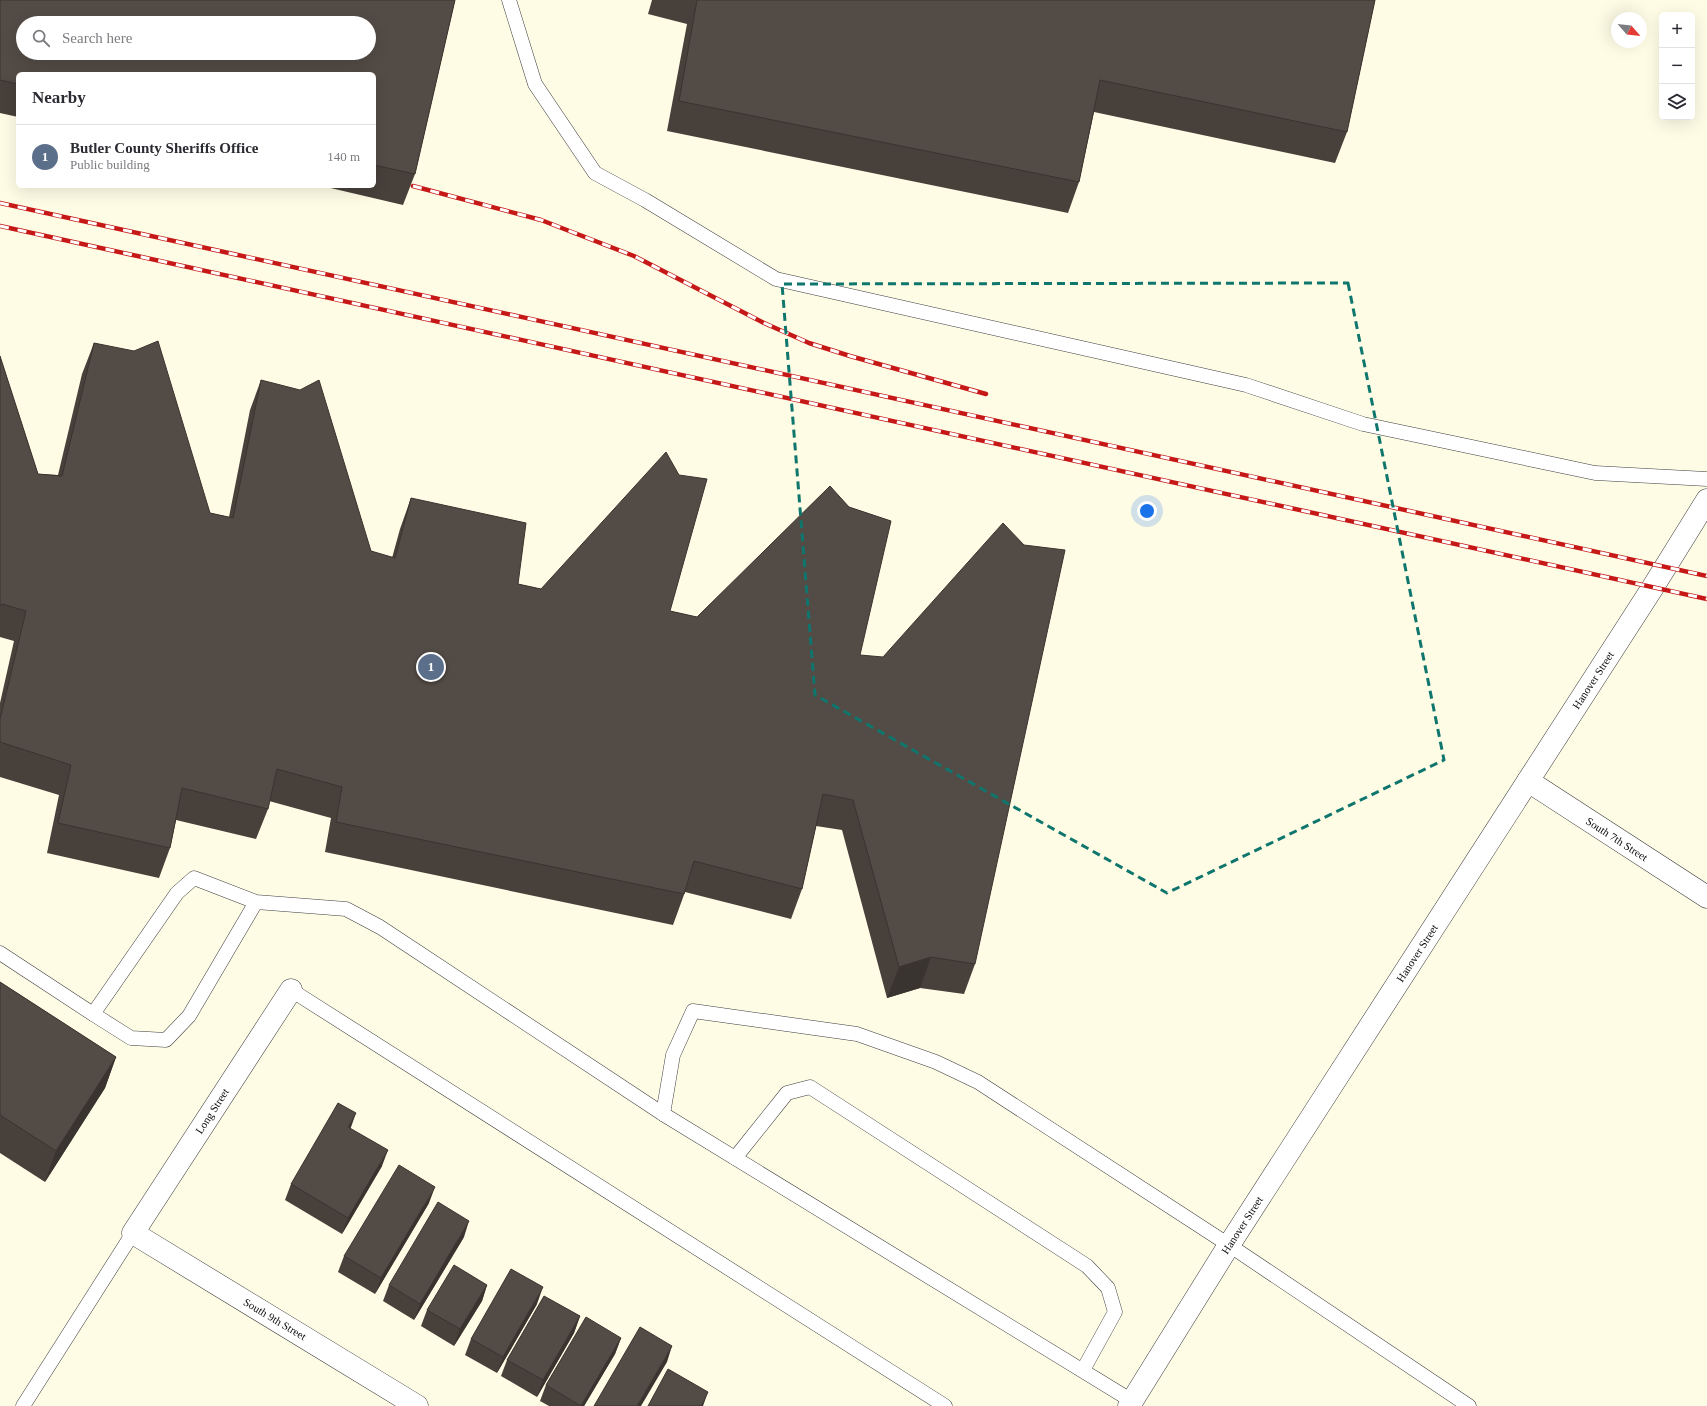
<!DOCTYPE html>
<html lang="en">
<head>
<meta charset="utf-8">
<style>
	:root { --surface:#fff; --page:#f2f2f3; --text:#2b2b33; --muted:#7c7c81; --line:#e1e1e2; --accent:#2563eb }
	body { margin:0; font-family:Georgia,serif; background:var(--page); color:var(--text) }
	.controls { position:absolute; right:12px; top:12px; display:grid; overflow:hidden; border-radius:6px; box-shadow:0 4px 16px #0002 }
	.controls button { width:36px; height:36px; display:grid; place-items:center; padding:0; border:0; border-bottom:1px solid var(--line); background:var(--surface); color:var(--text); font:20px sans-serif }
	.compass { position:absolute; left:1611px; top:12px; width:36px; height:36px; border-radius:50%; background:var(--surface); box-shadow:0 4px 16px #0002; rotate:118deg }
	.you { position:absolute; left:1147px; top:511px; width:14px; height:14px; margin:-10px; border:3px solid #fff; border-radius:50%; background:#1a73e8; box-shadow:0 0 0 6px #1a73e833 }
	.badge { display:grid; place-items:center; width:26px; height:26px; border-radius:50%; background:var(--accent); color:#fff; font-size:13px; font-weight:700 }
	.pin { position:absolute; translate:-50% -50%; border:2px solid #fff; box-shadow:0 1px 4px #0006 }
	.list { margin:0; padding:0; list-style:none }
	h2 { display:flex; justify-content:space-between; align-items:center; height:52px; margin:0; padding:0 16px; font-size:17px }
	h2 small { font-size:13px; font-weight:400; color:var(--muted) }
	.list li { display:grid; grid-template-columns:26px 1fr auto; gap:12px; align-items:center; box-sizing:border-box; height:64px; padding:0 16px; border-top:1px solid var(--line) }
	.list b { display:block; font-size:15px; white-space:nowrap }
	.list p { margin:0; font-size:13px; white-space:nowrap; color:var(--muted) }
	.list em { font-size:13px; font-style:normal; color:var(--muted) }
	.icon { flex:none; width:22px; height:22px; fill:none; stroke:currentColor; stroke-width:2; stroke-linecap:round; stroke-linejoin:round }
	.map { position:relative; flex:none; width:1707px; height:1406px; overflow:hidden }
	.search { position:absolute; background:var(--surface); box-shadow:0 4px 16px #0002; left:16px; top:16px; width:360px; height:44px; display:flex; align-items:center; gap:10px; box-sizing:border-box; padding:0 14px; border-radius:22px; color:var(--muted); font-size:15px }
	.panel { position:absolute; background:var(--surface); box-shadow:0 4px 16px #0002; left:16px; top:72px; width:360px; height:116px; border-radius:6px }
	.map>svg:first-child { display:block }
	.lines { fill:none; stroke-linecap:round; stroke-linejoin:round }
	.service-casing { stroke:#3d3d3d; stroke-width:15 }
	.minor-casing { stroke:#3d3d3d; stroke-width:23 }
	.tertiary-casing { stroke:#3d3d3d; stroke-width:23 }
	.service { stroke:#fff; stroke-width:14 }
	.minor { stroke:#fff; stroke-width:22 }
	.tertiary { stroke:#fff; stroke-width:22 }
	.rail-casing { stroke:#c51817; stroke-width:4.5 }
	.rail { stroke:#fff; stroke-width:3; stroke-dasharray:9; stroke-linecap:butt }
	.wall { fill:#47403b; fill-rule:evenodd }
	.shaded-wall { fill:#3a3430 }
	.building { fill:#534b45; stroke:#3a3430; fill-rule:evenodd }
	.marked { fill:none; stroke:#0f766e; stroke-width:3; stroke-dasharray:8 5; stroke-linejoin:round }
	.labels { text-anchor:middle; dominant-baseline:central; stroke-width:4; stroke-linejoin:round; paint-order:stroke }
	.street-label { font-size:11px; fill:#0a0a0a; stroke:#fff }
</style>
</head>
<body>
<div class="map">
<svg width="1707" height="1406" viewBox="0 0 1707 1406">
	<rect width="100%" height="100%" fill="#fffce6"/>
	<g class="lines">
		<g class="service-casing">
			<g id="service">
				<path d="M509 0 535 84 595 173 645 200 776 279 1246 385 1363 424 1595 473 1707 479"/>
				<path d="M256 902 189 1016 166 1040 131 1038 93 1014 177 893 194 878 256 902 346 909 380 927 663 1114 1132 1401"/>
				<path d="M0 953 93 1014"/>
				<path d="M291 990 945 1406"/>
				<path d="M663 1114 673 1055 693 1011 857 1034 936 1062 978 1082 1229 1245 1469 1406"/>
				<path d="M735 1158 787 1093 810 1087 1087 1266 1108 1288 1115 1312 1083 1370"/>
				<path d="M23 1406 133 1233"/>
			</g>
		</g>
		<g class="minor-casing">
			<g id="minor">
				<path d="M1528 781 1707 897"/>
				<path d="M291 990 133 1233 417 1406"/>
			</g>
		</g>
		<g class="tertiary-casing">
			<path id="tertiary" d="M1129 1406 1229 1245 1653 587 1707 500"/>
		</g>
		<use href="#service" class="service"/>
		<use href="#minor" class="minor"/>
		<use href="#tertiary" class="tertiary"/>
		<g class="rail-casing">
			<g id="rail">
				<path d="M413 186 541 220 634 256 764 323 809 343 850 356 986 394"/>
				<path d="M0 203 1707 576"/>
				<path d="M0 226 1707 599"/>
			</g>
		</g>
		<use href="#rail" class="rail"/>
	</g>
	<g class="wall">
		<path d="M0 0H455L415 174 403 205 322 186H374V74H18V117L0 113ZM23 23H369V53H23Z"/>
		<path d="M652 0H1375L1347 132 1335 163 1094 112 1079 182 1068 213 667 131 687 24 648 14Z"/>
		<path d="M94 343 210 513 229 517 250 410 261 380 371 551 392 558 400 529 411 498 518 584 541 589 670 611 860 655 975 964 964 994 920 988 887 998 842 830 816 826 802 889 791 919 685 892 673 925 325 852 331 818 269 801 268 809 256 839 176 820 170 848 159 878 47 853 59 795 0 777V703L14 641 0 637V356L38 474 58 475 82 374Z"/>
		<path d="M0 982 116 1057 105 1088 45 1182 0 1153Z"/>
		<path d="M351 1129 382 1166 342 1234 285 1200 291 1184Z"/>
		<path d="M429 1203 375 1294 338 1272 344 1256Z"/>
		<path d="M464 1237 414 1320 383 1301 389 1285Z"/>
		<path d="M487 1285 482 1301 454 1346 421 1326 427 1310Z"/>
		<path d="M537 1304 497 1373 465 1355 471 1339Z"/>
		<path d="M580 1316 574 1333 537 1397 501 1376 507 1360Z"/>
		<path d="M621 1338 615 1354 584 1406H549L540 1401 546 1385Z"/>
	</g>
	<g class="shaded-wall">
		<path d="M931 957 920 988 887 998 899 967Z"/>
		<path d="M116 1057 105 1088 45 1182 56 1151Z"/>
		<path d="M356 1113 350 1130 348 1127Z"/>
		<path d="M388 1150 382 1166 342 1234 348 1218Z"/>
		<path d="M435 1187 429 1203 375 1294 381 1278Z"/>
		<path d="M469 1221 464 1237 414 1320 420 1304Z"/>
		<path d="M487 1285 482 1301 454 1346 460 1329Z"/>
		<path d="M543 1287 537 1304 497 1373 503 1357Z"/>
		<path d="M580 1316 574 1333 537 1397 543 1380Z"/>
		<path d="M621 1338 615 1354 584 1406H581Z"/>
		<path d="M672 1346 667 1362 641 1406H637Z"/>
		<path d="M708 1392 703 1406H701Z"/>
	</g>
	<g class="building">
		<path d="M0 0H455L415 174 374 165V74H18V84L0 80ZM23 23H369V53H23Z"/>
		<path d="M697 0H1375L1347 132 1100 80 1079 182 679 101Z"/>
		<path d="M158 341 210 513 233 518 261 380 300 390 319 380 371 551 395 558 411 498 526 523 518 584 541 589 666 452 679 475 707 479 670 611 697 617 830 486 849 507 891 521 860 655 883 657 1003 523 1024 545 1065 550 975 964 931 957 899 967 853 800 823 794 802 889 694 861 684 894 336 822 342 787 277 769 268 809 182 788 170 848 58 823 71 765 0 742V719L26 611 2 604 0 606V356L38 474 62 476 94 343 134 351Z"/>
		<path d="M0 982 116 1057 56 1151 0 1115Z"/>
		<path d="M338 1103 356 1113 348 1127 388 1150 348 1218 291 1184Z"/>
		<path d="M399 1165 435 1187 381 1278 344 1256Z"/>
		<path d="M438 1202 469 1221 420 1304 389 1285Z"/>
		<path d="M454 1265 487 1285 460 1329 427 1310Z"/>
		<path d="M511 1269 543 1287 503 1357 471 1339Z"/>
		<path d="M544 1296 580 1316 543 1380 507 1360Z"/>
		<path d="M586 1317 621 1338 581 1406 546 1385Z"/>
		<path d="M640 1327 672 1346 637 1406H594Z"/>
		<path d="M668 1369 708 1392 701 1406H648Z"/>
	</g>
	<path class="marked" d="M1348 283 1444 760 1167 893 815 695 782 284Z"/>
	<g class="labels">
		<g class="street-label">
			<text transform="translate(1593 680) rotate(-57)">Hanover Street</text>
			<text transform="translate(1617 839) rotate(33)">South 7th Street</text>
			<text transform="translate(1417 953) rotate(-57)">Hanover Street</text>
			<text transform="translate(212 1111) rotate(-57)">Long Street</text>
			<text transform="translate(1242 1225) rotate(-57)">Hanover Street</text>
			<text transform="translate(275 1319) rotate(31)">South 9th Street</text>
		</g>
	</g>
</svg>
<div class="controls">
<button>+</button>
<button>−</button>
<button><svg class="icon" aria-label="layers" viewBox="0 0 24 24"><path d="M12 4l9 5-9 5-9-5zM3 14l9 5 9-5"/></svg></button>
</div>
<svg class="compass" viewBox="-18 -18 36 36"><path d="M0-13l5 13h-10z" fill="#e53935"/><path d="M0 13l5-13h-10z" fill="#7c7c81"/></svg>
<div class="you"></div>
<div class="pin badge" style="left:431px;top:667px;background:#5c6f8a">1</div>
<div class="search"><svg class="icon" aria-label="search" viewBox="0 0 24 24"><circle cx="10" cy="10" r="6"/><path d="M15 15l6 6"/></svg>Search here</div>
<section class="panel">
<h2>Nearby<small></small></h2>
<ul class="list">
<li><span class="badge" style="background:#5c6f8a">1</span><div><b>Butler County Sheriffs Office</b><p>Public building</p></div><em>140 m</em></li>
</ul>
</section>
</div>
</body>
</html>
